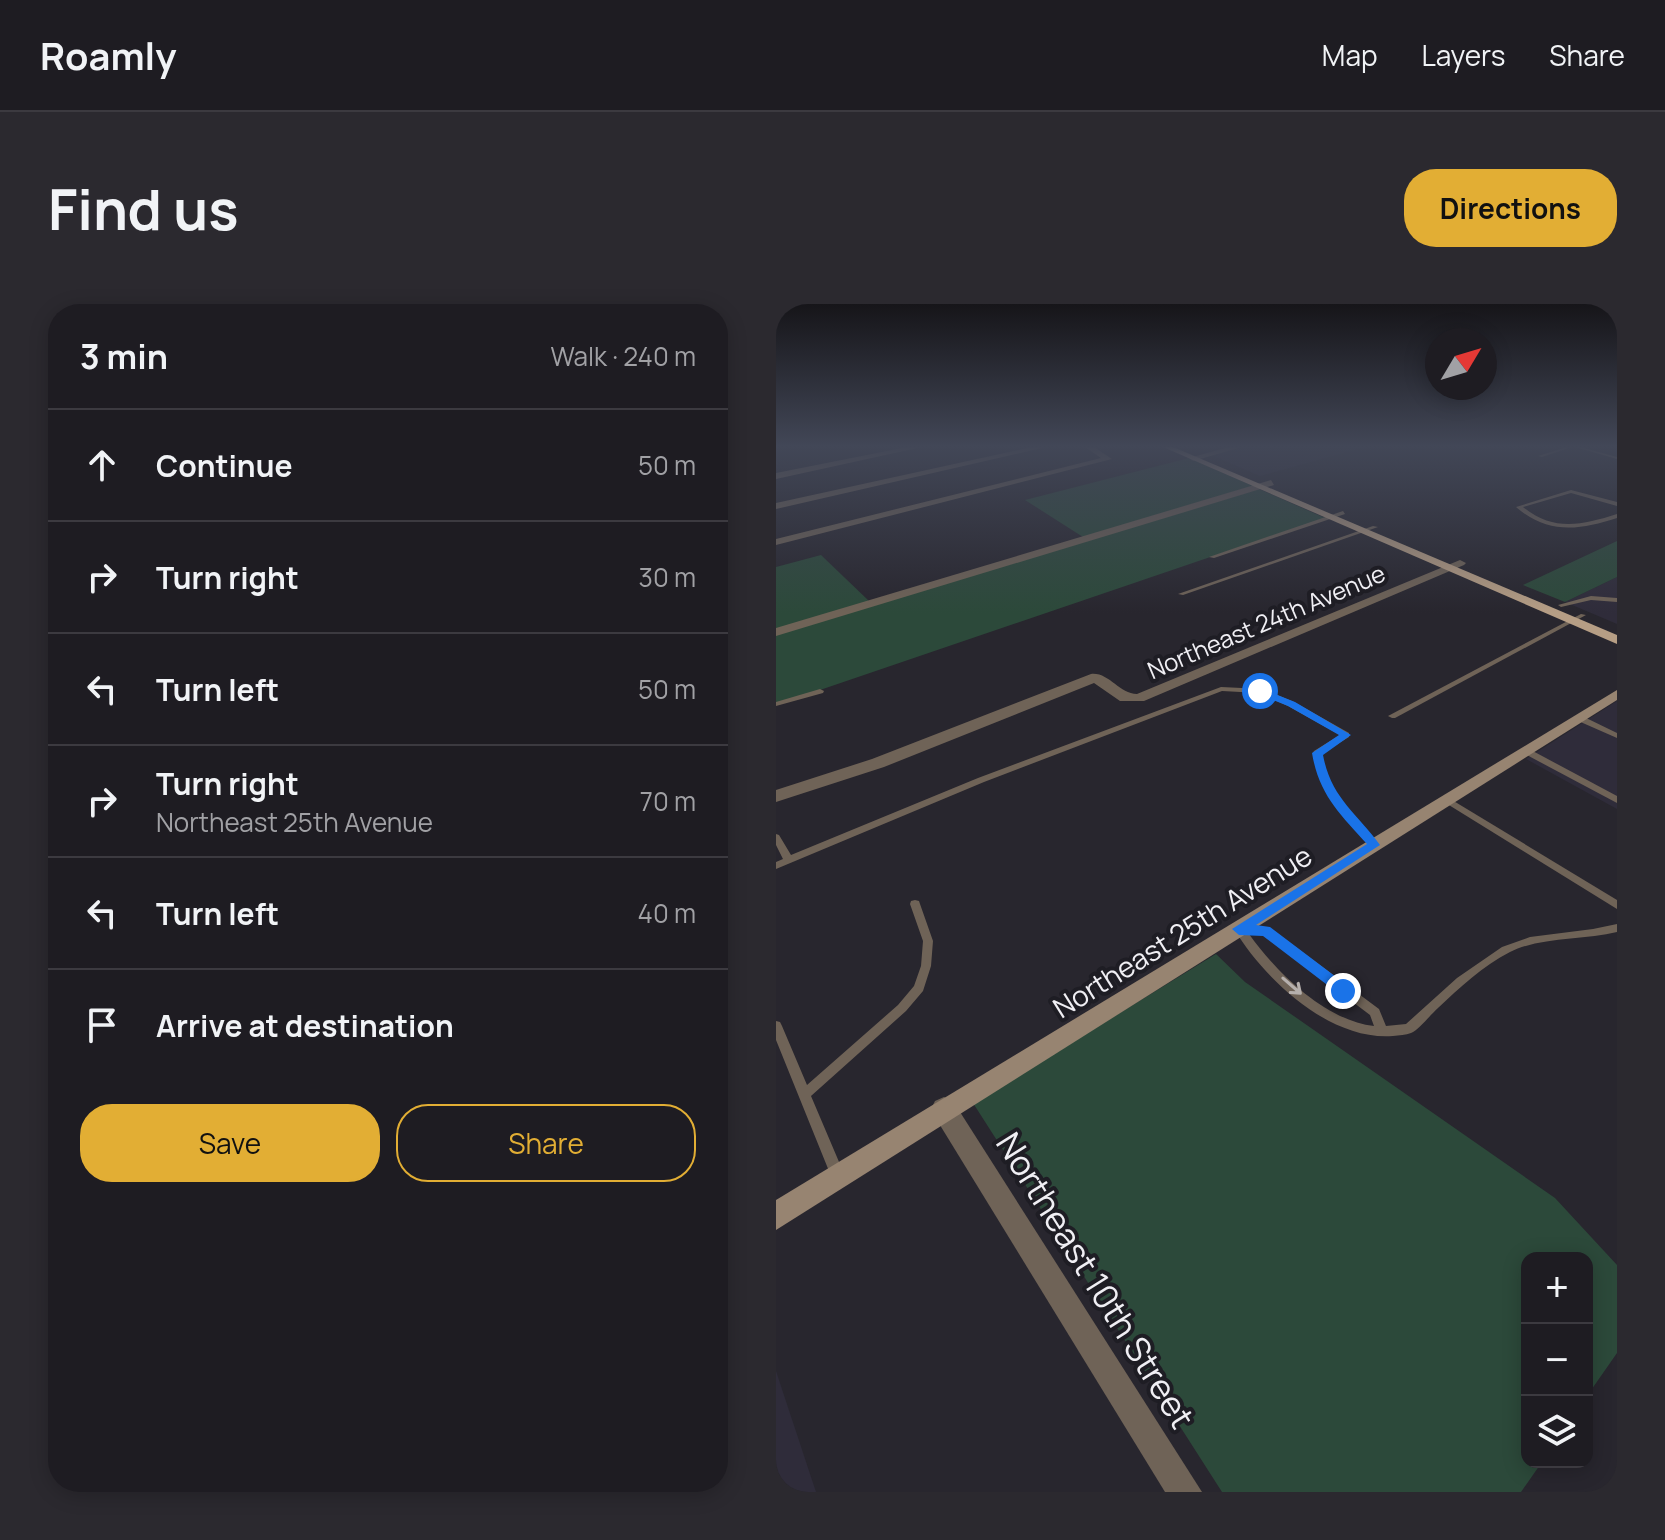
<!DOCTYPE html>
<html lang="en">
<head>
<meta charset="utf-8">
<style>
	:root { --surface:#1e1c22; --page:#2b292f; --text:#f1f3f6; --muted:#a1a1a5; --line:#3c3a40; --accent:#e2ae34 }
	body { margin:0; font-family:Manrope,sans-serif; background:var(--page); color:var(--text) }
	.controls { position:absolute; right:24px; bottom:24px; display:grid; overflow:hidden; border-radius:16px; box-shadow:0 4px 20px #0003 }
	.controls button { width:72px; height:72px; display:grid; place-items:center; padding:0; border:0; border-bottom:2px solid var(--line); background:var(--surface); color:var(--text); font:40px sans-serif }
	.compass { position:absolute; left:649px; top:24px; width:72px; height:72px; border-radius:50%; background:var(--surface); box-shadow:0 4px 20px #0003; rotate:52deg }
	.stop { position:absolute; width:24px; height:24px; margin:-18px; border:6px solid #1a73e8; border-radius:50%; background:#fff }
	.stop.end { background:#1a73e8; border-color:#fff; box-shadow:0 2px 8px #0008 }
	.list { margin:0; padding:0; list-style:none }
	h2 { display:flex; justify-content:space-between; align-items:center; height:104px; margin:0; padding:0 32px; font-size:34px }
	h2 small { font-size:26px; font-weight:400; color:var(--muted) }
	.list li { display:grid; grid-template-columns:52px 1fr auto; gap:24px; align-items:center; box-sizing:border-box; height:112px; padding:0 32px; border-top:2px solid var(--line) }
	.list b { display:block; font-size:30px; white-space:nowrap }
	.list p { margin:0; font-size:26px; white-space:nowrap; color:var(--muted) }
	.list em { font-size:26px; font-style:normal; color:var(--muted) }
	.actions { display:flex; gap:16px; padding:24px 32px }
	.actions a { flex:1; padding:18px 0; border:2px solid var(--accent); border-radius:32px; text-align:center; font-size:28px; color:var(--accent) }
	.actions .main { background:var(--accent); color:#111 }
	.icon { flex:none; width:44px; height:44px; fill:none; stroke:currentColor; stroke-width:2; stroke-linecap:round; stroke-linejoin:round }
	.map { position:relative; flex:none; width:841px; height:1188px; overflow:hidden; border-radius:32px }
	header { display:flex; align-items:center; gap:48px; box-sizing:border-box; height:112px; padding:0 40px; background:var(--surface); border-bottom:2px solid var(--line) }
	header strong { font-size:38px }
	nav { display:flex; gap:44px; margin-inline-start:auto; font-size:28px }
	.intro { display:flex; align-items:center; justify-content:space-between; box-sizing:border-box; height:192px; padding:0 48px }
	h1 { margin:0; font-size:56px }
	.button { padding:20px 36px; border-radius:32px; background:var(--accent); color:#111; font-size:28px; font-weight:700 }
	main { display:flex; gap:48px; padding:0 48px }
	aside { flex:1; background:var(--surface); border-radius:32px; box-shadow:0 4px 20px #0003 }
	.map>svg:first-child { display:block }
	.built { fill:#2f2c3a }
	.green { fill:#2c493a }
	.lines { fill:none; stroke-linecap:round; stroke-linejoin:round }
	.lane { fill:#6f6357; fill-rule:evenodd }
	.street { fill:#6f6357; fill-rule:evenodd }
	.secondary { fill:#978471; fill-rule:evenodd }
	.primary { fill:#b69e85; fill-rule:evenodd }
	.oneway { stroke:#b6b0ad }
	.route { fill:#1a73e8 }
	.labels { text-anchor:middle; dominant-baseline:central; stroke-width:8; stroke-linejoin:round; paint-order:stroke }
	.far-street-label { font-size:24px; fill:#f0eff4; stroke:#1e1d24 }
	.street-label { font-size:28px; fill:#f0eff4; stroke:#1e1d24 }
	.near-street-label { font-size:34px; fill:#f0eff4; stroke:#1e1d24 }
</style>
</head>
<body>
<header>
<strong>Roamly</strong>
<nav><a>Map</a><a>Layers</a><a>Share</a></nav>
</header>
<div class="intro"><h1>Find us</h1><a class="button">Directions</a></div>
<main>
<aside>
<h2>3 min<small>Walk · 240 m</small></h2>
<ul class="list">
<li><svg class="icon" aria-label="ahead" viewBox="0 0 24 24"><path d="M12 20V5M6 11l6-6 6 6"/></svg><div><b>Continue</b></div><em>50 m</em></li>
<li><svg class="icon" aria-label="right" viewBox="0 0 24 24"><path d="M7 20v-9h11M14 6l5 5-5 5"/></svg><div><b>Turn right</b></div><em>30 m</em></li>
<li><svg class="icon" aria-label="left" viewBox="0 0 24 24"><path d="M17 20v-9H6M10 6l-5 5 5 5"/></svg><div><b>Turn left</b></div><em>50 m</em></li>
<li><svg class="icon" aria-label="right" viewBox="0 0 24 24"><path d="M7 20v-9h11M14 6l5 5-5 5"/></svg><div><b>Turn right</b><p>Northeast 25th Avenue</p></div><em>70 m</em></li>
<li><svg class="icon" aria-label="left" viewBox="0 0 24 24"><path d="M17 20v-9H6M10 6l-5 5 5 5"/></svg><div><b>Turn left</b></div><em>40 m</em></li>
<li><svg class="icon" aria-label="arrive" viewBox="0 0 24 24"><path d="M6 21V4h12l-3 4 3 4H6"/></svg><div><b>Arrive at destination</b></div></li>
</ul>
<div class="actions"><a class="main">Save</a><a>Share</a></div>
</aside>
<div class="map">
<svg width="841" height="1188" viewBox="0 0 841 1188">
	<rect width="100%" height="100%" fill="#28262e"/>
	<g class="built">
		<path d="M469 143H589L484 172 435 151Z"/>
		<path d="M841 273V320L789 298Z"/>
		<path d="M841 397V505L750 455Z"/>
		<path d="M0 1067 40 1188H0Z"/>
	</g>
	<g class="green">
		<path d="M413 154 477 182 307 233 249 196Z"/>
		<path d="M483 185 549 214 0 401V331Z"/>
		<path d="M841 237V273L789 298 747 281Z"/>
		<path d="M45 251 93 297 0 325V263Z"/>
		<path d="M440 650 469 678 779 894 841 961V1049L811 1092V954H751V1158H766L745 1188H446L197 799Z"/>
	</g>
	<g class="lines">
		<g class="lane">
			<path d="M791 143H796L766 153 762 152Z"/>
			<path d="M799 143H804L841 153V155Z"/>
			<path d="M795 186 841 198V202L795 189 747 203C778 228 806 221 841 210V214C804 226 772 231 740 203Z"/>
			<path d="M567 207 569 210 438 254 433 253Z"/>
			<path d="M597 222 602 223 407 291 402 290Z"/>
			<path d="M815 292 841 294V298L815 296 785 303 782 301Z"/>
			<path d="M805 310 810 311 619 414H616L612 412Z"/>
			<path d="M445 383 487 385 518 398 573 429V433L545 450C554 489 575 510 601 539L603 541 601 543H595C568 513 546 490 537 449L538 447 564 431 512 402 483 389 446 387 208 478 0 565V558L7 555 0 541V530L3 531 15 551 202 474Z"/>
			<path d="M44 385 48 387 47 389 0 402V398Z"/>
			<path d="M800 412H806L841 429V434L800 416Z"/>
			<path d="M747 445H753L841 492V499L747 449Z"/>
			<path d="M671 493 841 596V605L668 498 667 496Z"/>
			<path d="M139 596 143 597 144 600 157 637 155 662 147 687 130 707 35 792 69 872 67 877 62 879 57 877 0 736V717L4 718 6 722 31 781 122 701 138 682 145 662 147 637 134 600 135 597Z"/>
			<path d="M841 620V628C808 636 763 633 734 648 707 662 683 684 662 704 655 710 643 726 635 729 630 731 623 731 617 732 554 737 489 676 458 625L459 622 463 621 494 624 603 705 610 722 630 720 681 674 726 643 754 633 817 625ZM473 630 488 631 594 711 598 722C550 717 500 668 473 630Z"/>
		</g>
		<g class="street">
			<path d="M131 143H146L0 175V169Z"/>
			<path d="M256 143H270L0 205V199Z"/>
			<path d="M309 143H318L336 155 0 241V235L325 154Z"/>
			<path d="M453 143H466L417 157 413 154Z"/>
			<path d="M495 176 498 181 0 332V324Z"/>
			<path d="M684 256 690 259 688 261 368 397H344L318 379 108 463 0 498V486L96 455 315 370C333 368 343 390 361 390Z"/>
			<path d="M168 793 177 797 426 1188H389L159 813 155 805 159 797Z"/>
		</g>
		<path class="secondary" d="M841 386V396L0 926V896Z"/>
		<path class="primary" d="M387 143H397L841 331V340Z"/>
	</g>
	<defs><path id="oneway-shaft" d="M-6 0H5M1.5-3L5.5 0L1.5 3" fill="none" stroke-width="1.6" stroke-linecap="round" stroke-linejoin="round" transform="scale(2)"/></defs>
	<use class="oneway" href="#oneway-shaft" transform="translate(516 682) rotate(41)"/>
	<linearGradient id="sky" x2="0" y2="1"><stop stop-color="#161519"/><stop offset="0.46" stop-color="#424757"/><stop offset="1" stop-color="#424757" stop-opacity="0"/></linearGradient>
	<rect width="841" height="309" fill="url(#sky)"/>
	<path class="route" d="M484 384 519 398 575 431 547 451C555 494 580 508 604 541L480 621 494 623 572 682 574 687 567 693 487 632 463 631 456 625 591 540C564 510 543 491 536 449L563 431 512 402 480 389Z"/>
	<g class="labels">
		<g class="far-street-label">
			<text transform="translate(490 317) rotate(-23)">Northeast 24th Avenue</text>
		</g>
		<g class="street-label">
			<text transform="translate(406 627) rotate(-32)">Northeast 25th Avenue</text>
		</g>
		<g class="near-street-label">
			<text transform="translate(320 976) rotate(58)">Northeast 10th Street</text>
		</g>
	</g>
</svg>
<div class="controls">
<button>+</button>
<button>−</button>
<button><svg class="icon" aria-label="layers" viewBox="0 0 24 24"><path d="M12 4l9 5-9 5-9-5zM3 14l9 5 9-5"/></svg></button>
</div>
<svg class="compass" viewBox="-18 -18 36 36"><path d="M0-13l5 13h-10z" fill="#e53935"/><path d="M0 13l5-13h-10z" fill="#a1a1a5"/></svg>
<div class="stop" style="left:484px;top:387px"></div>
<div class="stop end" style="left:567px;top:687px"></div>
</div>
</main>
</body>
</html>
